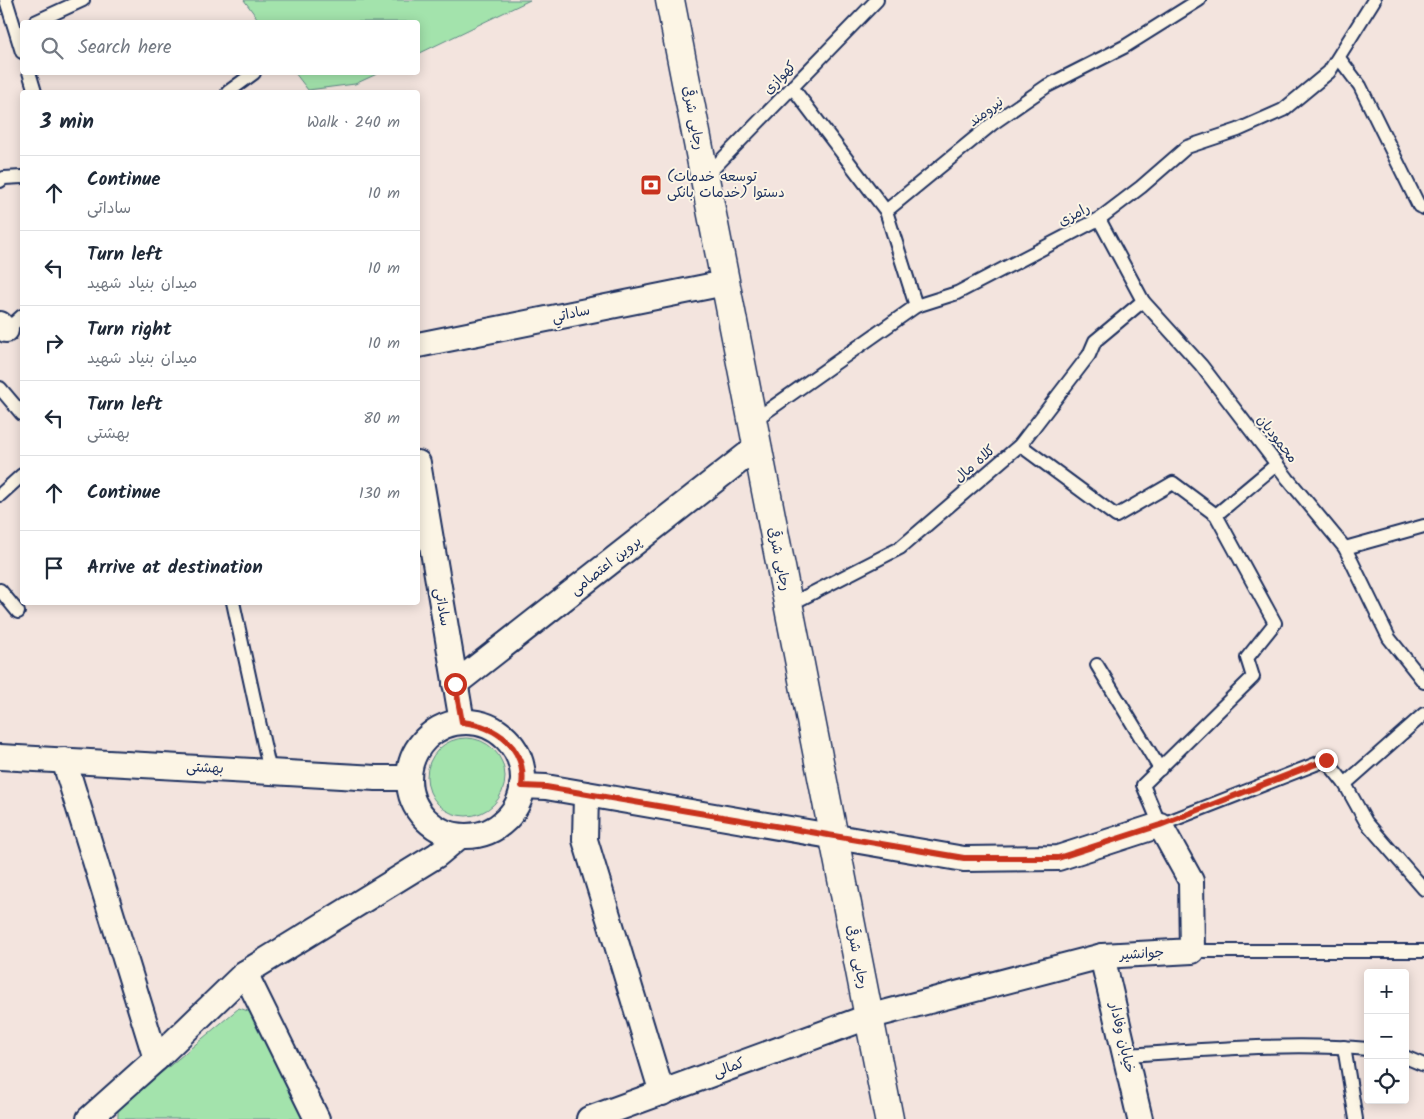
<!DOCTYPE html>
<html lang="en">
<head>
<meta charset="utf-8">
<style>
	:root { --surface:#fff; --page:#f6f6f7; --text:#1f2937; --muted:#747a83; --line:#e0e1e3 }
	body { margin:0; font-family:Kalam,"Playpen Sans Arabic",sans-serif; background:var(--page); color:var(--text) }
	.controls { position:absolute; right:15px; bottom:15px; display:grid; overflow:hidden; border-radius:5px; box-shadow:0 2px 12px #0003 }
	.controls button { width:45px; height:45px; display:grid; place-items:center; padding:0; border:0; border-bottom:1px solid var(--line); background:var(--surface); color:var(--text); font:25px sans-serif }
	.stop { position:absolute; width:15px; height:15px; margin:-11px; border:4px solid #c8321e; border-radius:50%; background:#fff }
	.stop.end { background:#c8321e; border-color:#fff; box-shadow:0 1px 5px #0008 }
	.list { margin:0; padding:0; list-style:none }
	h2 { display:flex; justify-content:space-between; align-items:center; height:65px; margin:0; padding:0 20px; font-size:21px }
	h2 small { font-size:16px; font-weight:400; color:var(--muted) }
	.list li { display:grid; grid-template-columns:32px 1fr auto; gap:15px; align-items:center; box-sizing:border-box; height:75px; padding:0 20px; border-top:1px solid var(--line) }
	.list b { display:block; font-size:19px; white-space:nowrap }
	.list p { margin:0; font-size:16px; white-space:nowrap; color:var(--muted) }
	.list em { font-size:16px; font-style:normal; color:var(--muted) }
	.icon { flex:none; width:28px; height:28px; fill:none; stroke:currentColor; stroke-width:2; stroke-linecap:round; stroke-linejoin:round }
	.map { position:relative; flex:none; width:1424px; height:1119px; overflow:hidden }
	.search { position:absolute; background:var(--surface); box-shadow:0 2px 12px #0003; left:20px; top:20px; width:400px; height:55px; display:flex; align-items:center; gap:12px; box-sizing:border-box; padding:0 18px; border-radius:5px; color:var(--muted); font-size:19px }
	.panel { position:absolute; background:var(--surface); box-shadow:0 2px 12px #0003; left:20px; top:90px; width:400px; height:515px; border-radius:5px }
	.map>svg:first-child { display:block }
	.green { fill:#a3e3ac; stroke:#5f8985 }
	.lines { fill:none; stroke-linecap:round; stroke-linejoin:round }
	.lane-casing { stroke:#1b2f5e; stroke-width:16 }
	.street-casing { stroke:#1b2f5e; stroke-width:28 }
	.secondary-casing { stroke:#1b2f5e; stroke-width:31 }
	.lane { stroke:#fcf5e5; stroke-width:12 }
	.street { stroke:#fcf5e5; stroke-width:24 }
	.secondary { stroke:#fcf5e5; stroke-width:28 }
	.route { stroke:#c8321e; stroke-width:6 }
	.labels { text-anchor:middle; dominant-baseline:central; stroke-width:4; stroke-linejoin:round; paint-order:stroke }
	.street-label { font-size:14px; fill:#1b2f5e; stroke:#fcf5e5 }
	.poi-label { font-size:14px; fill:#1b2f5e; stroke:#fcf5e5; text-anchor:start }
</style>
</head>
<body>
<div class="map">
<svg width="1424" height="1119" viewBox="0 0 1424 1119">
	<rect width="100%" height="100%" fill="#f3e4de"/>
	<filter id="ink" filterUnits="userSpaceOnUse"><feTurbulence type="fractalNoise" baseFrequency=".02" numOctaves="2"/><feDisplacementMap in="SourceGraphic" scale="10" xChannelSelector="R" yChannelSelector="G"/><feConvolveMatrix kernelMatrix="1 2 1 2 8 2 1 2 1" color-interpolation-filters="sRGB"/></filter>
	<g filter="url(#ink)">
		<g class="green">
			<path d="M244 0H530L418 54V22H260Z"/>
			<path d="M295 73H379L355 84 308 90Z"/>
			<circle cx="466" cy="777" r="39"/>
			<path d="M239 1008 257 1014 307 1119H118V1109Z"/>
		</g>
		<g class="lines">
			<g class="lane-casing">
				<g id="lane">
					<path d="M6 0 22 52"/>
					<path d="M35 22 83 0"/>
					<path d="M1339 58 1360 86 1419 206 1424 208"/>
					<path d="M29 72 35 92"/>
					<path d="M792 87 886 211 916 306"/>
					<path d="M228 92 254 73"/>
					<path d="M705 177 877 0"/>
					<path d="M0 181 4 178 22 177"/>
					<path d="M886 211 992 124 1047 86 1124 47 1199 0"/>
					<path d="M1099 219 1143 301 1201 365 1288 479 1345 548 1389 638 1424 682"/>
					<path d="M2 334 22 316"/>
					<path d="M0 388 22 414"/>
					<path d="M753 421 916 306 957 293 1099 219 1141 187 1187 147 1238 130 1283 110 1329 72 1374 0"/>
					<path d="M1020 445 1116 516 1173 483 1216 515 1275 623 1247 658 1253 677 1143 785 1160 825 1326 760 1345 784 1424 714"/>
					<path d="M0 495 22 475"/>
					<path d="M1216 515 1277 464"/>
					<path d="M1345 548 1424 526"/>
					<path d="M0 590 18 612"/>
					<path d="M233 602 270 772"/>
					<path d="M789 605 900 548 1020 445 1089 355 1095 341 1143 301"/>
					<path d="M1097 665 1160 769"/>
					<path d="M1345 784 1366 822 1424 889"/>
					<path d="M1192 951H1424"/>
					<path d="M1344 1047 1356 1119"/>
					<path d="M1127 1055C1206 1050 1288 1042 1368 1049"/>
					<path d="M1405 1057 1424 1065"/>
				</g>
			</g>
			<g class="street-casing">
				<g id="street">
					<path d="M0 324 6 330"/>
					<path d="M418 345 725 283"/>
					<path d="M418 463 462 722"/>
					<path d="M455 684 757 447"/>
					<circle cx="466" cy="779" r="57"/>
					<path d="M0 757 376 778H409"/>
					<path d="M64 760 156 1059"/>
					<path d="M522 786 546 787 964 859 1058 858 1160 825 1191 881 1192 951 1102 956 868 1017 589 1119"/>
					<path d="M586 794 585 840 662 1093"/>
					<path d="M1102 956 1140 1119"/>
					<path d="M245 973 317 1119"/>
					<path d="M89 1119 156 1059 245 973 437 855 460 836"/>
				</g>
			</g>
			<g class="secondary-casing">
				<path id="secondary" d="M670 0 889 1119"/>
			</g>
			<use href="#lane" class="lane"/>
			<use href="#street" class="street"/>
			<use href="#secondary" class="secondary"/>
		</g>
	</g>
	<g class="lines" filter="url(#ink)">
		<path class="route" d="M455 684 462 722C496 726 527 747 522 786L546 787 964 858H1058L1160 825 1326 760"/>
	</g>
	<defs>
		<g id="bank-square" transform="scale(1.125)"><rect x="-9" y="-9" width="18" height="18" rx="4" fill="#c8321e" stroke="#fcf5e5"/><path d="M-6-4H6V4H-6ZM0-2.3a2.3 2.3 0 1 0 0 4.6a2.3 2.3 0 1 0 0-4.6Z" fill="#fff"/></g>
	</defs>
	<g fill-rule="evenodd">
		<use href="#bank-square" x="651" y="185"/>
	</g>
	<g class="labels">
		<g class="street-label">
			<text transform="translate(780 78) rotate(-46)">کهوازی</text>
			<text transform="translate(986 112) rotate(-37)">نیرومند</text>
			<text transform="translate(693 118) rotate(79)">رجایی شرقی</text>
			<text transform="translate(1074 215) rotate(-28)">رامزی</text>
			<text transform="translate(571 314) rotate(-12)">ساداتي</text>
			<text transform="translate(1277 439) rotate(52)">محمودیان</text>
			<text transform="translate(975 464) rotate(-41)">کلاه مال</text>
			<text transform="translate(779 559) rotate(78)">رجایی شرقی</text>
			<text transform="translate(606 566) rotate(-38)">پروین اعتصامی</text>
			<text transform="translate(442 607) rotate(80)">ساداتی</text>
			<text transform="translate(205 768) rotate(3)">بهشتی</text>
			<text transform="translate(1142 954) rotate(-3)">جوانشیر</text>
			<text transform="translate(857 957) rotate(79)">رجایی شرقی</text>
			<text transform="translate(1122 1038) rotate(77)">خیابان وفادار</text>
			<text transform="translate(729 1068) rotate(-20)">کمالی</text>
		</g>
		<g class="poi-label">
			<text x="667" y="177">(توسعه خدمات<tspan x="667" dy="16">دستوا (خدمات بانکی</tspan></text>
		</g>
	</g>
</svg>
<div class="controls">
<button>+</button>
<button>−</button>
<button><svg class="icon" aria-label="locate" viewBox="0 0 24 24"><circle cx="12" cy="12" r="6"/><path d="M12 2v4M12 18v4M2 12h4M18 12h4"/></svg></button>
</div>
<div class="stop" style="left:455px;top:684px"></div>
<div class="stop end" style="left:1326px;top:760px"></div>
<div class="search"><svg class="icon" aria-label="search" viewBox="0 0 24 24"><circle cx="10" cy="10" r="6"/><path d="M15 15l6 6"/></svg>Search here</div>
<section class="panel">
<h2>3 min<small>Walk · 240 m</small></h2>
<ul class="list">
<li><svg class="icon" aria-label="ahead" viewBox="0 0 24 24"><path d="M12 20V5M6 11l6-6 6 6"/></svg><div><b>Continue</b><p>ساداتی</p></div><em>10 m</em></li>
<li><svg class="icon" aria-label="left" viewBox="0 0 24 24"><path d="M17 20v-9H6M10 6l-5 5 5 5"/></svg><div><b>Turn left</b><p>میدان بنیاد شهید</p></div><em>10 m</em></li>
<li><svg class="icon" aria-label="right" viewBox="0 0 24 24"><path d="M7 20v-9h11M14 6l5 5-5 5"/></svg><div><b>Turn right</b><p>میدان بنیاد شهید</p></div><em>10 m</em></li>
<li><svg class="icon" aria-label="left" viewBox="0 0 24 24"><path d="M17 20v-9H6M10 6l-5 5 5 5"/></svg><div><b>Turn left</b><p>بهشتی</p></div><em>80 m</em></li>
<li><svg class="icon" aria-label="ahead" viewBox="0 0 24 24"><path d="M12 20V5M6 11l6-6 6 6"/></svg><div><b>Continue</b></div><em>130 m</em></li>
<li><svg class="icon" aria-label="arrive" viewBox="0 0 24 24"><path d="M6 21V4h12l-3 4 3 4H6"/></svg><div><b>Arrive at destination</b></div></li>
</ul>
</section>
</div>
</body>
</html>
